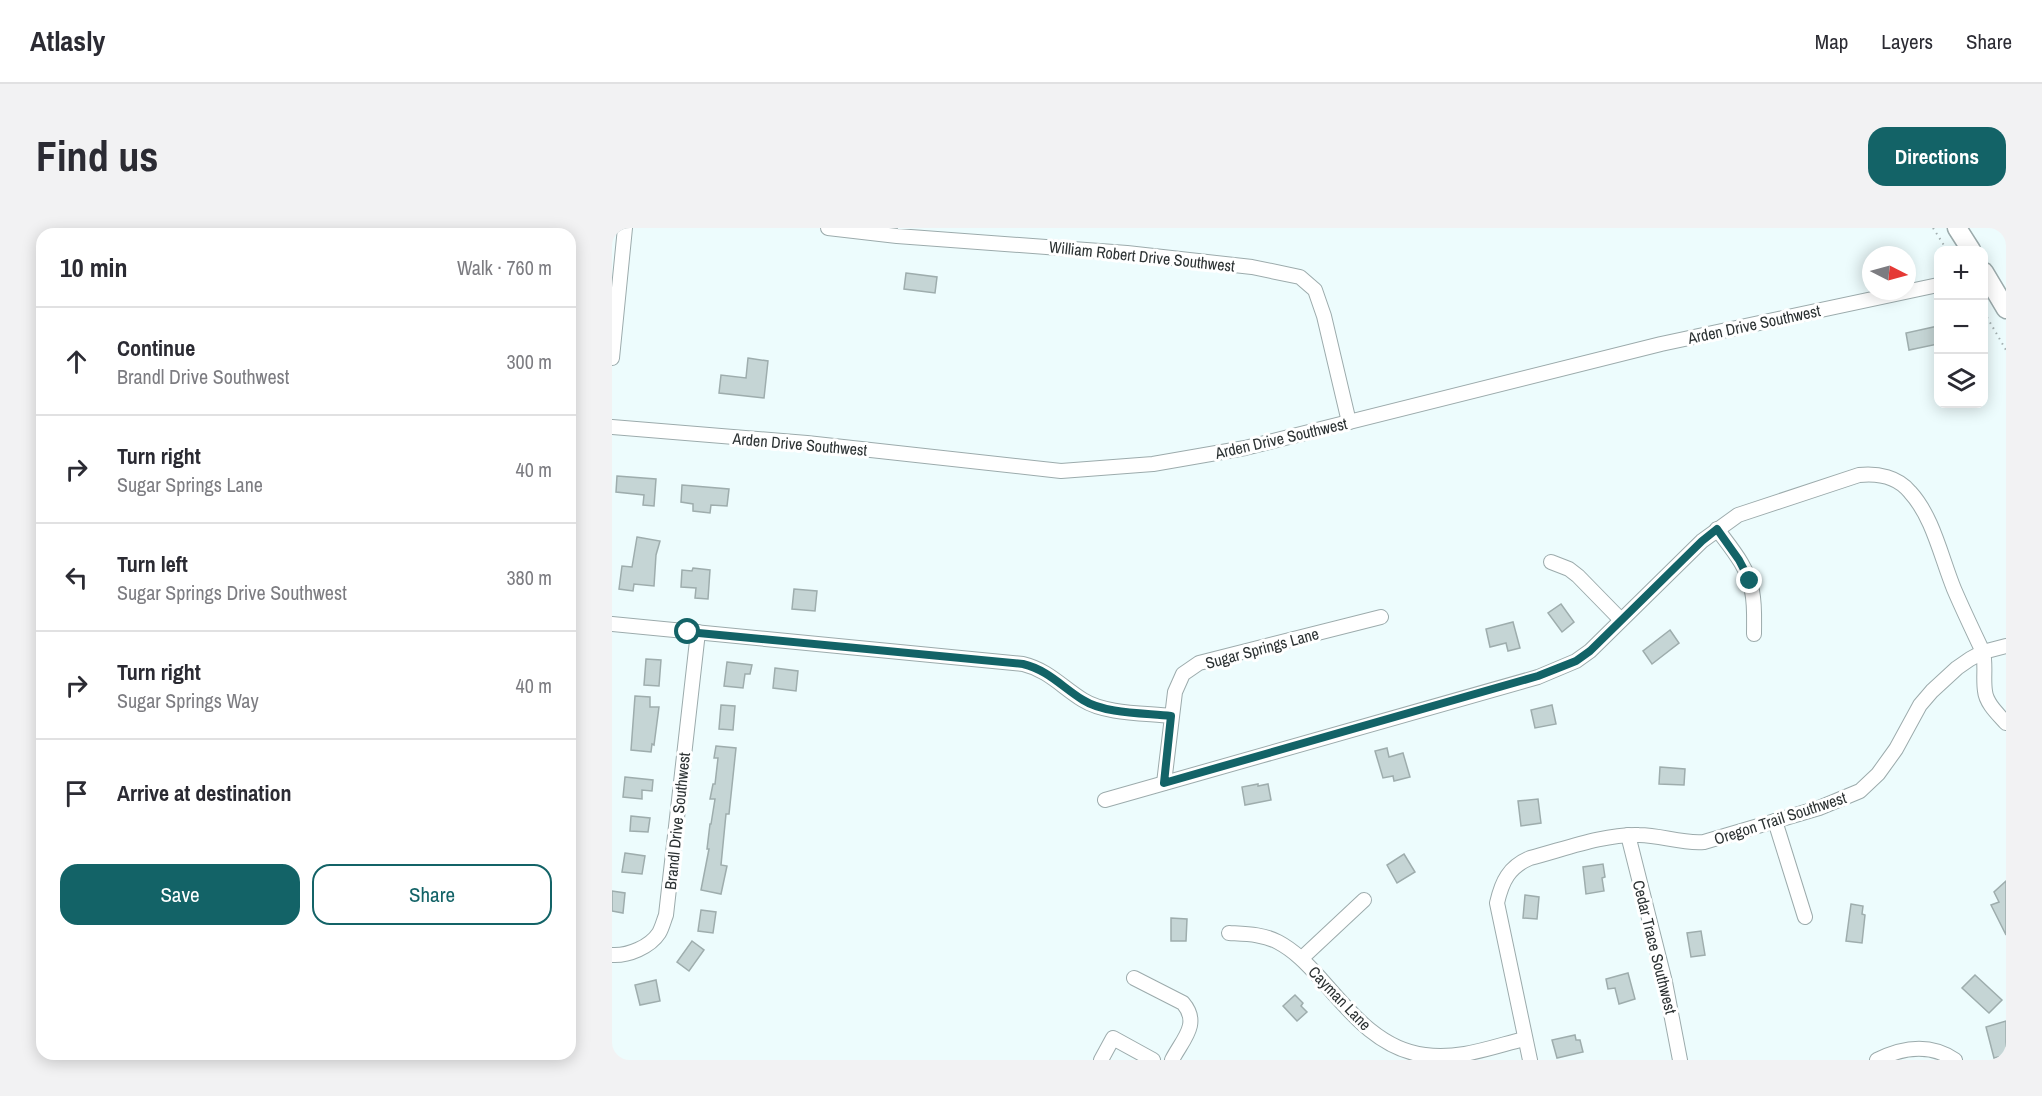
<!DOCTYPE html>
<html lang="en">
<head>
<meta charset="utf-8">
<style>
	:root { --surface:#fff; --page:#f2f2f3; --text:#2b2b33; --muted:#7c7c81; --line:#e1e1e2; --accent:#136367 }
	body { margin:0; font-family:"Archivo Narrow",sans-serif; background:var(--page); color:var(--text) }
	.controls { position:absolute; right:18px; top:18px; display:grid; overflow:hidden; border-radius:12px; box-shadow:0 3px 15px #0003 }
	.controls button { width:54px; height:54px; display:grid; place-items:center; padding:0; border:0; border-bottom:2px solid var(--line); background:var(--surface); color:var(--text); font:30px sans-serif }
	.compass { position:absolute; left:1250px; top:18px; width:54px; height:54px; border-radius:50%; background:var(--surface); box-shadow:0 3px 15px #0003; rotate:96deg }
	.stop { position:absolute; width:18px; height:18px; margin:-14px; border:4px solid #136367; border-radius:50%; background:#fff }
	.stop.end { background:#136367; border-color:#fff; box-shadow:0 2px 6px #0008 }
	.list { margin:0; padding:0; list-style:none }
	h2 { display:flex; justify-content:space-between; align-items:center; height:78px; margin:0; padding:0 24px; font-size:26px }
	h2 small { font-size:20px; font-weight:400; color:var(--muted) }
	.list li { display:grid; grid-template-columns:39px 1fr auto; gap:18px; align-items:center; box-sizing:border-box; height:108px; padding:0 24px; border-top:2px solid var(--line) }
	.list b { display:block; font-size:22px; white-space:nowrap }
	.list p { margin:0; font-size:20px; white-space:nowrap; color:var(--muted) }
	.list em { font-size:20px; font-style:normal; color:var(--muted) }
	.actions { display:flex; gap:12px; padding:18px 24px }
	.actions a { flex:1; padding:14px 0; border:2px solid var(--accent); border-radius:18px; text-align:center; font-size:21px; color:var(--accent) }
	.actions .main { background:var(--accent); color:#fff }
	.icon { flex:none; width:33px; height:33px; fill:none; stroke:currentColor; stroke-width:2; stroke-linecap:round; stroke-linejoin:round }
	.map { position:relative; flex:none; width:1394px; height:832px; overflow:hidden; border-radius:18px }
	header { display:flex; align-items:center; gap:36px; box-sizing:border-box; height:84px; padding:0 30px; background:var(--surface); border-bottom:2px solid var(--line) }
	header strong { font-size:28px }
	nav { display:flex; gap:33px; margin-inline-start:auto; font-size:21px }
	.intro { display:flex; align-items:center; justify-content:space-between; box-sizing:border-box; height:144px; padding:0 36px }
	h1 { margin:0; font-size:42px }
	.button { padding:15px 27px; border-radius:18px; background:var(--accent); color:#fff; font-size:21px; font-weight:700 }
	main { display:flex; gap:36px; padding:0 36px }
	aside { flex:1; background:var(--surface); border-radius:18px; box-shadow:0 3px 15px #0003 }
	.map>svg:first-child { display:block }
	.building { fill:#c5d5d5; stroke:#9eadad; stroke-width:1.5 }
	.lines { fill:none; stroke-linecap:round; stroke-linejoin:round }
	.minor-casing { stroke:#9cabac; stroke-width:16 }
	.major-casing { stroke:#9cabac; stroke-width:21 }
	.path { stroke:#a2aeaf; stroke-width:2; stroke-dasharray:1.5 4.5; stroke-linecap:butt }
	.minor { stroke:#fff; stroke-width:14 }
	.major { stroke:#fff; stroke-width:18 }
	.route { stroke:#136367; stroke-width:8 }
	.labels { text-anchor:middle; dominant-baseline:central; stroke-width:6; stroke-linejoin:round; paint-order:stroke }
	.street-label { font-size:16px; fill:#2c3233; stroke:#fff }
</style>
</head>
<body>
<header>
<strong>Atlasly</strong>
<nav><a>Map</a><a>Layers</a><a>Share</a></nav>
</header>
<div class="intro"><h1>Find us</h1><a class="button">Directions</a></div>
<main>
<aside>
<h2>10 min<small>Walk · 760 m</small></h2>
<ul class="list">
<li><svg class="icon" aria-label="ahead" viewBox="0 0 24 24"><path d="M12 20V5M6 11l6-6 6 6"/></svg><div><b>Continue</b><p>Brandl Drive Southwest</p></div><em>300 m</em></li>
<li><svg class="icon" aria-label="right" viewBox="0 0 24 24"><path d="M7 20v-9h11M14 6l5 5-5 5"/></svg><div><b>Turn right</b><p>Sugar Springs Lane</p></div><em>40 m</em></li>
<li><svg class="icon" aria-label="left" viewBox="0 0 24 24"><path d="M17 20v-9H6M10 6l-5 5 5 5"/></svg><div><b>Turn left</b><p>Sugar Springs Drive Southwest</p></div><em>380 m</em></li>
<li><svg class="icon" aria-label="right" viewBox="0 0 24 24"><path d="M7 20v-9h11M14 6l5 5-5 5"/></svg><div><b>Turn right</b><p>Sugar Springs Way</p></div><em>40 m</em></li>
<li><svg class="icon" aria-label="arrive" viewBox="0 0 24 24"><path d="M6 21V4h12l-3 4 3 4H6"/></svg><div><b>Arrive at destination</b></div></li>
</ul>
<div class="actions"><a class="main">Save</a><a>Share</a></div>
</aside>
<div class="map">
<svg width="1394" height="832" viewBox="0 0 1394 832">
	<rect width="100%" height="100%" fill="#edfcfd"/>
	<g class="building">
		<path d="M294 45 325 49 323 65 292 61Z"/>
		<path d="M1326 98V116L1297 122 1294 105Z"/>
		<path d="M136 130 156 133 152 170 107 165 109 147 134 150Z"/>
		<path d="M5 248 44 251 42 278 31 277 32 267 4 264Z"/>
		<path d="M70 257 117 261 115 278 99 277 98 285 81 283V276L69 274Z"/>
		<path d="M25 309 48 313 44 327 42 358 22 356 21 363 7 361 10 338 20 339Z"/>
		<path d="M81 340 98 342 96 371 83 370 84 360 69 359 70 342 80 343Z"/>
		<path d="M182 361 205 363 203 383 180 381Z"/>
		<path d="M949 376 962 394 950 404 936 385Z"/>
		<path d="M901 394 908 420 896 423 894 415 878 419 874 401Z"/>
		<path d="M1058 402 1067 415 1040 436 1031 423Z"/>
		<path d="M34 431 49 432 47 458 32 457Z"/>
		<path d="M115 434 140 437 138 446H133L131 460 112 458Z"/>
		<path d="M163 440 186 443 184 463 161 460Z"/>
		<path d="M23 468 38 469V479H47L42 517 40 516 39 524 19 522Z"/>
		<path d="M109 477 123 478 121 502 107 501Z"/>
		<path d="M940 477 944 496 923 500 919 482Z"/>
		<path d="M104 518 124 520 117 586H114L109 637 115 638 109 666 89 662 97 621H95L98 596H99L103 571H98L101 556H103L106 530H102Z"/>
		<path d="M775 520 777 529 791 525 798 549 782 553 781 548 771 550 763 523Z"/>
		<path d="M1048 539 1073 541 1072 557 1047 556Z"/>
		<path d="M13 549 41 552 40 563 30 562V571L11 569Z"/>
		<path d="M646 556V558L656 556 659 572 633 577 630 559Z"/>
		<path d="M926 571 929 595 909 598 906 573Z"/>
		<path d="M19 588 38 590 36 604 18 603Z"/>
		<path d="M13 625 33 628 30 646 10 644Z"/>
		<path d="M792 626 803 644 785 655 775 637Z"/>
		<path d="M991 636 993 649 990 650 992 663 974 666 971 639Z"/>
		<path d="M1394 653V707L1379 677 1387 674 1382 664Z"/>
		<path d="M0 663 13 665 11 685 0 683Z"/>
		<path d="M913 667 927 669 925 691 911 690Z"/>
		<path d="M1239 676 1251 678 1250 686 1253 687 1250 715 1234 713Z"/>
		<path d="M89 682 104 684 101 705 86 703Z"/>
		<path d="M559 690 575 691 574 713H559Z"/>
		<path d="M1089 703 1093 727 1079 729 1075 705Z"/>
		<path d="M80 713 92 722 77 743 65 734Z"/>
		<path d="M1016 745 1023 771 1007 776 1003 760 996 761 994 751Z"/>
		<path d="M1363 747 1390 772 1377 785 1350 760Z"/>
		<path d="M44 752 48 773 28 777 23 757Z"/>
		<path d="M683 767 691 775 689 778 695 784 685 793 671 778Z"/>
		<path d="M1394 793V827L1382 830 1374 799Z"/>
		<path d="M963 807 964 812H968L971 824 945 830 940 812Z"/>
	</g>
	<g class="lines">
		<g class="minor-casing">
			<g id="minor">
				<path d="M216 0 285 8 515 25 640 39 688 49 703 62 712 88 737 194"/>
				<path d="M0 130 13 0"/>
				<path d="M0 199 195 215 449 243 541 236 633 220 1049 116 1326 57"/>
				<path d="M1105 301C1119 320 1136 339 1140 363 1143 377 1142 392 1142 406"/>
				<path d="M939 334 957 341 966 348 1009 392"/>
				<path d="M0 396 411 436C436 442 450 459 471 472 493 486 533 485 559 488"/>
				<path d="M552 555 563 464 571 446 587 435 769 389"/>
				<path d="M493 572 926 449 964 433 978 423 1090 313 1126 287 1247 247C1266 245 1286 249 1298 264 1321 289 1329 329 1342 361 1351 382 1361 403 1371 424 1374 437 1371 450 1373 463 1374 475 1386 486 1394 495"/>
				<path d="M1163 593 1193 689"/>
				<path d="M1016 607 1053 754 1068 832"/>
				<path d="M617 705C634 706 651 706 666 714 683 723 695 736 708 750 736 782 767 822 813 827 847 832 880 819 912 811"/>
				<path d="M0 727C16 728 38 719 47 705 50 700 52 692 54 687L86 404"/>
				<path d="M690 730 752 672"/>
				<path d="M522 750 571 775C589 796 570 812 560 832"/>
				<path d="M489 832 501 810 541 832"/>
				<path d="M918 832 885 675C890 653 897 639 918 630 953 621 991 606 1027 607 1049 607 1070 616 1092 614L1207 580 1248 563 1266 546 1284 521 1308 477 1320 463 1345 440 1358 431 1371 424 1394 418"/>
				<path d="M1265 832C1291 819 1318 815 1343 832"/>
			</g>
		</g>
		<g class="major-casing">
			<g id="major">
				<path d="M1345 0 1359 22"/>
				<path d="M1372 44 1394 81"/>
			</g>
		</g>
		<g class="path">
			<path d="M1321 0 1335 22"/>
			<path d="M1372 84 1394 122"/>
		</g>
		<use href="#minor" class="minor"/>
		<use href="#major" class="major"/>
	</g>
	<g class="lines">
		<path class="route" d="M76 404 411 436C436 442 450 459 471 472 493 486 533 485 559 488L552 555 926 448 964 433 978 423 1090 313 1105 301 1127 332 1138 353"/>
	</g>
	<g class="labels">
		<g class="street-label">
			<text transform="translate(530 28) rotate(6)">William Robert Drive Southwest</text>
			<text transform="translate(1142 96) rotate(-12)">Arden Drive Southwest</text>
			<text transform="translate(669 210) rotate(-13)">Arden Drive Southwest</text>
			<text transform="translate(188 216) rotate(5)">Arden Drive Southwest</text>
			<text transform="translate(650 420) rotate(-15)">Sugar Springs Lane</text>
			<text transform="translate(1168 590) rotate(-18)">Oregon Trail Southwest</text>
			<text transform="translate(65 593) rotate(-84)">Brandl Drive Southwest</text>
			<text transform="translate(1043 719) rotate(76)">Cedar Trace Southwest</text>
			<text transform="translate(728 770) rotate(46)">Cayman Lane</text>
		</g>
	</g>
</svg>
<div class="controls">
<button>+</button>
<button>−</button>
<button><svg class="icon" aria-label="layers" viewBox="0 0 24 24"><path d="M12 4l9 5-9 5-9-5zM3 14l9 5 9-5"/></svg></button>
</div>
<svg class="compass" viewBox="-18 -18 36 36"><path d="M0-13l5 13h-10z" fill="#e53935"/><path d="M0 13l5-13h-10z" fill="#7c7c81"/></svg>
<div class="stop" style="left:76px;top:404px"></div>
<div class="stop end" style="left:1138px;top:353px"></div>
</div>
</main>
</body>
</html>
